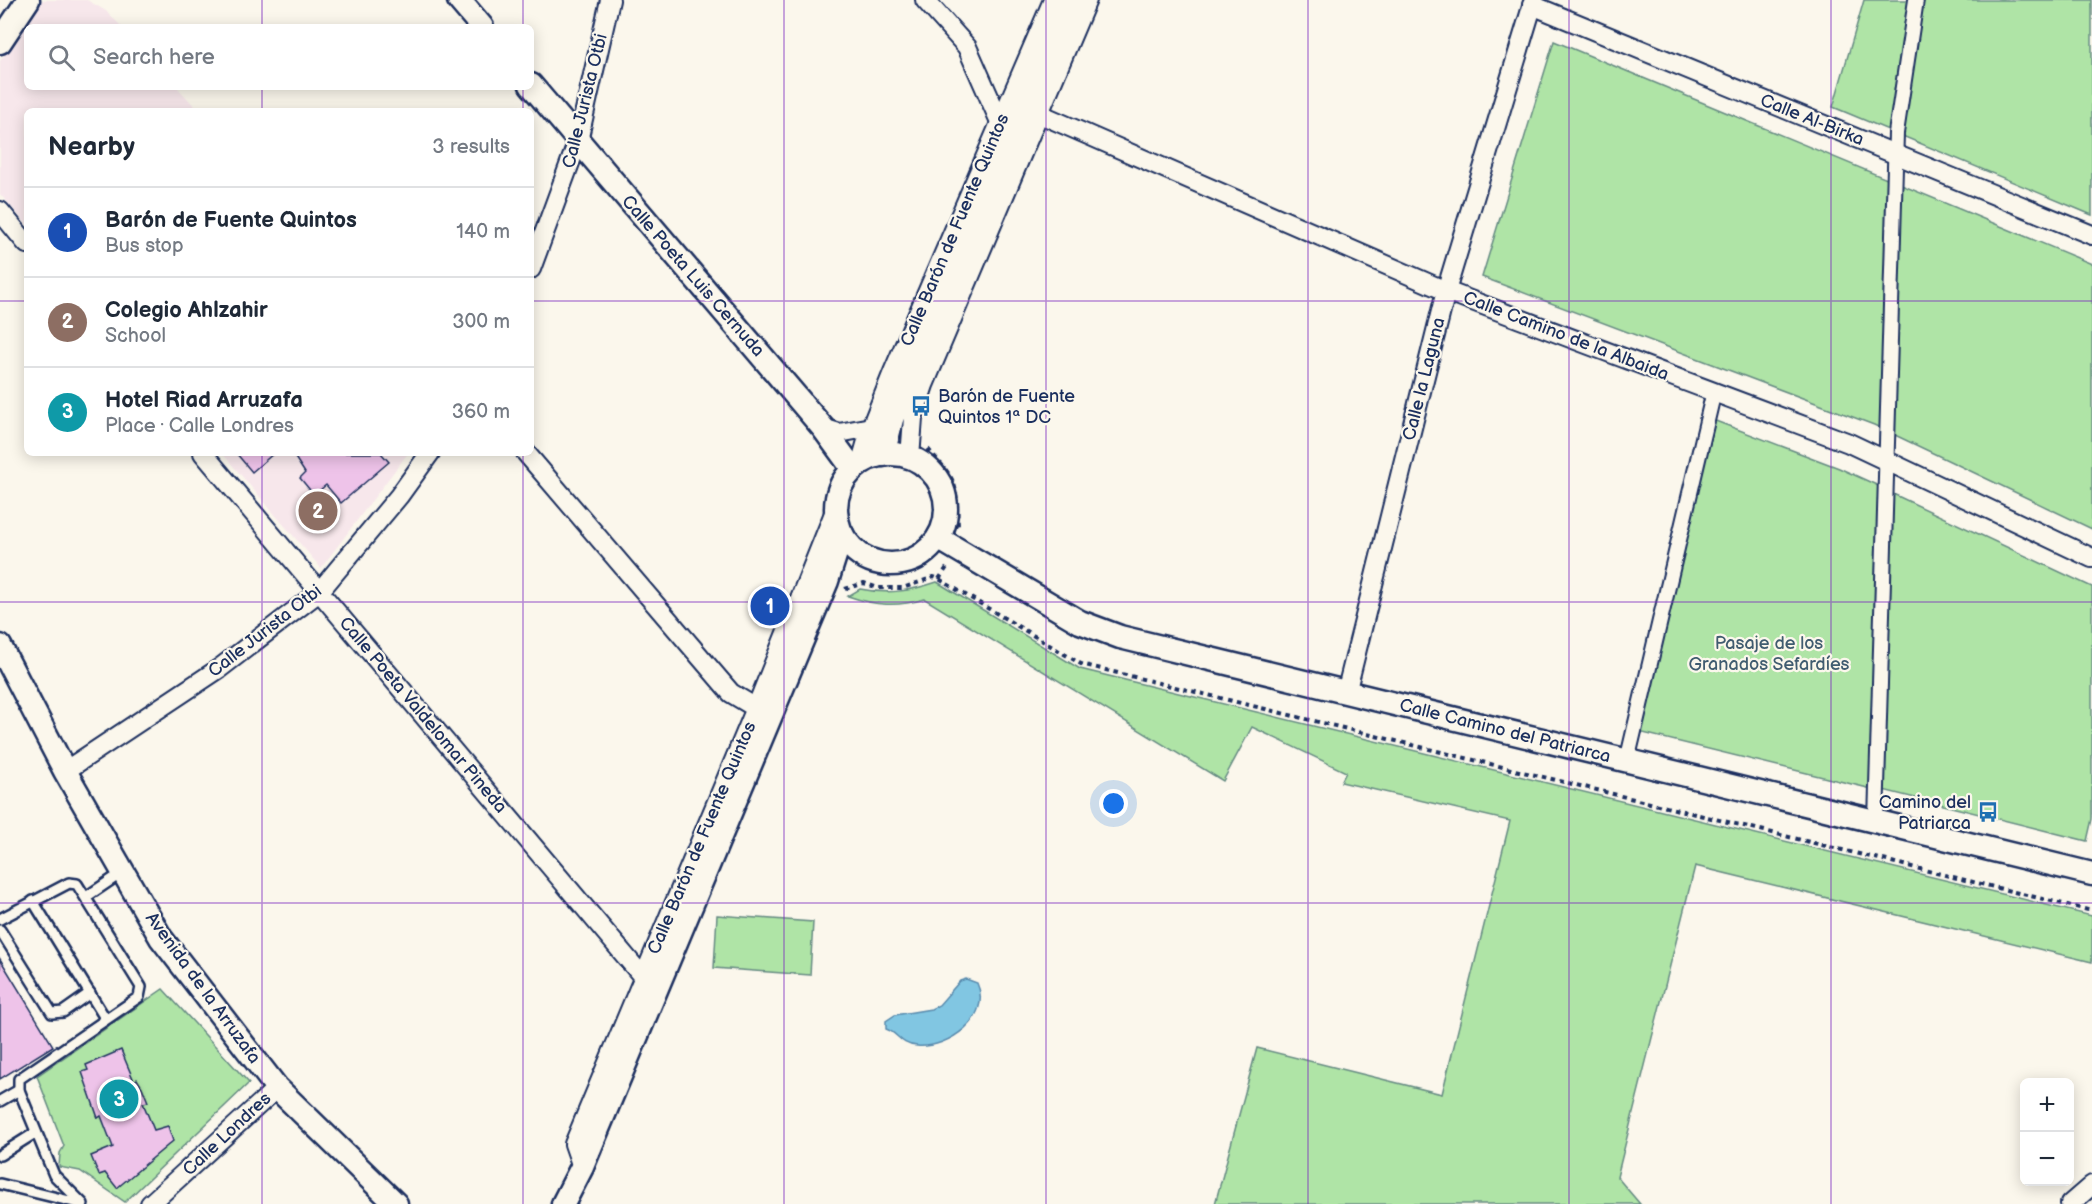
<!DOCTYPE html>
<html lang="en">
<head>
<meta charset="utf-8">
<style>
	:root { --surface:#fff; --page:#f6f6f7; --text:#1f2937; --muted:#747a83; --line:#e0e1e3; --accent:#db2777 }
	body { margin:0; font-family:"Balsamiq Sans",sans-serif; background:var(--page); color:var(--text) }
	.controls { position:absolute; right:18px; bottom:18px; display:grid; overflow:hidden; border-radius:9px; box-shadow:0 3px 15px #0003 }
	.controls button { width:54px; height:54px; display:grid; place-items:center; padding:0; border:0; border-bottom:2px solid var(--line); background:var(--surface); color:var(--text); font:30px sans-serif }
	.you { position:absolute; left:1114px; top:804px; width:21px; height:21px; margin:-15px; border:4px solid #fff; border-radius:50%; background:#1a73e8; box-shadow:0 0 0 9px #1a73e833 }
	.badge { display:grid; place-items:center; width:39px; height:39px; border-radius:50%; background:var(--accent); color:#fff; font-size:20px; font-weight:700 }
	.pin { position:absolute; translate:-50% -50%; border:3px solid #fff; box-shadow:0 2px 6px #0006 }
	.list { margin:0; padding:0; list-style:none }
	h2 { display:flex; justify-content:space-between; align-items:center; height:78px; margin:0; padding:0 24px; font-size:26px }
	h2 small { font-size:20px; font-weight:400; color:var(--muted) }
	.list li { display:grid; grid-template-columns:39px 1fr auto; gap:18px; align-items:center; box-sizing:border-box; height:90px; padding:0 24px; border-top:2px solid var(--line) }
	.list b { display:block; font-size:22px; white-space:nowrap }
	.list p { margin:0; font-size:20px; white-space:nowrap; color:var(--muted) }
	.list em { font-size:20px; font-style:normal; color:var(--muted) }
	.icon { flex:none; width:33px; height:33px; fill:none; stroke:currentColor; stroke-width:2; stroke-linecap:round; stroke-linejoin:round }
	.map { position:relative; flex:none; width:2092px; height:1204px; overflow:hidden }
	.search { position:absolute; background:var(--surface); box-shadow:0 3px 15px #0003; left:24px; top:24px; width:510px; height:66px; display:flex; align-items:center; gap:15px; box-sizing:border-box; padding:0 21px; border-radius:9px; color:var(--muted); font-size:22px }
	.panel { position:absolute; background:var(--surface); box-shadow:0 3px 15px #0003; left:24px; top:108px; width:510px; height:348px; border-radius:9px }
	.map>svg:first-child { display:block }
	.built { fill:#f7e7eb }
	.green { fill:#afe4a6; stroke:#658a82; stroke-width:1.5 }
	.water { fill:#81c6e2; stroke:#588aad; stroke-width:1.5 }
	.building { fill:#eec3e9; stroke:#1b2f5e; stroke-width:1.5 }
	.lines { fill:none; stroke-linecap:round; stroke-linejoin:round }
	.service-casing { stroke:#1b2f5e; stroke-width:14 }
	.pedestrian-casing { stroke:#1b2f5e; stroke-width:18 }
	.minor-casing { stroke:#1b2f5e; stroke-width:22 }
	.tertiary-casing { stroke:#1b2f5e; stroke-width:27 }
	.path { stroke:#1b2f5e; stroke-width:4; stroke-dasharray:4.5 4.5; stroke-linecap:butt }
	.service { stroke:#fbf7ec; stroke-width:9 }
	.pedestrian { stroke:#fbf7ec; stroke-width:14 }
	.minor { stroke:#fbf7ec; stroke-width:18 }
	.tertiary { stroke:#fbf7ec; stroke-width:22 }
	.grid { fill:none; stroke:#7b2cbf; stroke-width:1.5; stroke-opacity:0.55 }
	.labels { text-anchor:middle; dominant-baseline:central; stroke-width:4.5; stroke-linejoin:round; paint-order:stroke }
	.street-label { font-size:18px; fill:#1b2f5e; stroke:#fbf7ec }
	.poi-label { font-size:18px; fill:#1b2f5e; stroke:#fbf7ec; text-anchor:start }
	.park-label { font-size:18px; fill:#405c70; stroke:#fbf7ec }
</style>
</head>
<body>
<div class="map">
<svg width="2092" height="1204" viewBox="0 0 2092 1204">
	<rect width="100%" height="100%" fill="#fbf7ec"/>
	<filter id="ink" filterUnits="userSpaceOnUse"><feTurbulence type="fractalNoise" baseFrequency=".0167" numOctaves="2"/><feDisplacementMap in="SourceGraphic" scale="12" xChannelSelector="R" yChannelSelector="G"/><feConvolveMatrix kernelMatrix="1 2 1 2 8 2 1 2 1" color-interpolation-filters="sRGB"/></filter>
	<g filter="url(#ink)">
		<g class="built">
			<path d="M42 0H87L106 11 122 27H27V87H177L199 111H27V225L0 194V61Z"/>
			<path d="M222 453H408L321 568Z"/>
		</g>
		<g class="green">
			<path d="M1864 0H2092V215L1833 107Z"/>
			<path d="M1554 41 2092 264V529L1874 425 1482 277Z"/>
			<path d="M1713 420 1839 468 1881 487 1872 789 1639 732Z"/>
			<path d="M1891 493 2092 587V819L2087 841 1883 790Z"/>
			<path d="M937 582 1080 669 2092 916V962L1695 866 1617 1177 1640 1204H1215L1257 1048 1442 1094 1510 821 1341 782 1346 772 1252 727 1223 781 925 599C897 607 876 606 848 596L860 589C889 595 910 591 937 582Z"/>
			<path d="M717 915 813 922 810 975 714 968Z"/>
			<path d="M163 989 249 1083 125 1202 80 1171 59 1167 60 1153 64 1146 37 1076Z"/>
		</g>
		<path class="water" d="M966 979 977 983C993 1017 948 1049 917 1046 900 1045 897 1032 886 1029V1021L895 1015 931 1009 939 1005 960 981Z"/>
		<g class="building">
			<path d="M236 453H274L252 472Z"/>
			<path d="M292 453H381L389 462 341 503 326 485 314 495 300 478 305 473Z"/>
			<path d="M0 959 53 1046 0 1079Z"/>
			<path d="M121 1050 134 1081 137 1079 142 1087 148 1102 143 1103 154 1130 168 1126 173 1141 117 1188 105 1173 99 1175 91 1156 113 1147 101 1116 98 1118 82 1072 88 1070 86 1065Z"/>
		</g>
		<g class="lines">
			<g class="service-casing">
				<g id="service">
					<path d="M86 897 123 872"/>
					<path d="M33 901 105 1018"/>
					<path d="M0 919 69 883 77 884 141 987 139 997 19 1079V1090L54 1175 83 1204"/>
					<path d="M0 930 52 1013 63 1012 90 993"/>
					<path d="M0 1101 19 1090"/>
					<path d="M0 1155 35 1133"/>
					<path d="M0 1184 82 1204"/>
				</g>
			</g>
			<g class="pedestrian-casing">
				<g id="pedestrian">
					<path d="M1627 761 1714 391"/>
					<path d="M1876 821 1896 133 1916 0"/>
				</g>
			</g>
			<g class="minor-casing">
				<g id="minor">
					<path d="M925 0 967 47 1001 124"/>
					<path d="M1532 5 2092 235"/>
					<path d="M1040 114 1446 291 1849 443 2092 558"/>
					<path d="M0 211 27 244"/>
					<path d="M531 269 578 141 610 0"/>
					<path d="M823 428 839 433 871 427"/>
					<path d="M203 453 643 977"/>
					<path d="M526 453 731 693 756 708"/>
					<path d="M910 458 913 418 924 385 1087 0"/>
					<path d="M861 462 871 427 893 372 1053 0"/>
					<path d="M1346 693 1446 291 1534 0"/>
					<path d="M65 771 220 668 319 592 399 496 430 453"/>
					<path d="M582 1167 574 1144 756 708 836 508"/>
					<path d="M150 1204 277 1088"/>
					<path d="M2070 1204 2092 1185"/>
				</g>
			</g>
			<g class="tertiary-casing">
				<g id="tertiary">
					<path d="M459 0 482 27"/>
					<path d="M0 42 28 0"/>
					<path d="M531 85 823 428 853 469"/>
					<circle cx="891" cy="509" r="55"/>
					<path d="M883 455 892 419 1067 0"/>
					<path d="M938 538 1080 622 1120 637 2092 874"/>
					<path d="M0 646 65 771 161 938 277 1088 396 1204"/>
					<path d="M563 1204 582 1167 827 581 842 534"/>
				</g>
			</g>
			<g class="path">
				<path d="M928 449C959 484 956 481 958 527"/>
				<path d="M939 579 948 566"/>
				<path d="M845 589 864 583 878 588H903L934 577 939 579 1081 664 2092 911"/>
			</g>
			<use href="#service" class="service"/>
			<use href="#pedestrian" class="pedestrian"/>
			<use href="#minor" class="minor"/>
			<use href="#tertiary" class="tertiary"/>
		</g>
	</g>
	<path class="grid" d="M262 0V27M523 0V27M784 0V1204M1046 0V1204M1308 0V1204M1569 0V1204M1831 0V1204M262 87V111M523 87V111M0 301H27M531 301H2092M262 453V1204M523 453V1204M0 602H2092M0 903H2092"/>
	<defs>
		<g id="bus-bare" transform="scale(1.62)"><path d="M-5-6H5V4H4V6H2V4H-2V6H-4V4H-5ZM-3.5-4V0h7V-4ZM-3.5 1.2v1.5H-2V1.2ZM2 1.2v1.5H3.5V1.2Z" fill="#1f6fb2" stroke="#fbf7ec" stroke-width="2.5" paint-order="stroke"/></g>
	</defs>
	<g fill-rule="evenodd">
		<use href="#bus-bare" x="921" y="406"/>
		<use href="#bus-bare" x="1988" y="812"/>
	</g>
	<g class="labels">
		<g class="street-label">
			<text transform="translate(585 101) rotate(-76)">Calle Jurista Otbi</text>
			<text transform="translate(1812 120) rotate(22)">Calle Al-Birka</text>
			<text transform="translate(955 230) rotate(-67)">Calle Barón de Fuente Quintos</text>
			<text transform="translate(693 276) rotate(49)">Calle Poeta Luis Cernuda</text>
			<text transform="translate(1566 336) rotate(21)">Calle Camino de la Albaida</text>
			<text transform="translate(1424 379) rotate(-76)">Calle la Laguna</text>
			<text transform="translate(265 631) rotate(-38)">Calle Jurista Otbi</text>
			<text transform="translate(423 715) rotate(50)">Calle Poeta Valdelomar Pineda</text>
			<text transform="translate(1505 731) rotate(14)">Calle Camino del Patriarca</text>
			<text transform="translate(702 838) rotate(-67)">Calle Barón de Fuente Quintos</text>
			<text transform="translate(203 988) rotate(54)">Avenida de la Arruzafa</text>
			<text transform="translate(227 1134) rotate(-43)">Calle Londres</text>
		</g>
		<g class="poi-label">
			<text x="938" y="396">Barón de Fuente<tspan x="938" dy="21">Quintos 1ª DC</tspan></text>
			<text x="1971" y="802" text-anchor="end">Camino del<tspan x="1971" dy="21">Patriarca</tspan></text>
		</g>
		<g class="park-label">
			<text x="1769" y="643">Pasaje de los<tspan x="1769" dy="21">Granados Sefardíes</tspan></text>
		</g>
	</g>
</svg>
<div class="controls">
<button>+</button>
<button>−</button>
</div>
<div class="you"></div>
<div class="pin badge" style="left:770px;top:606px;background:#1a4fb4">1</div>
<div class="pin badge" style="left:318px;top:511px;background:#8d6e63">2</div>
<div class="pin badge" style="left:119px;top:1099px;background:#0f9aa8">3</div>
<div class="search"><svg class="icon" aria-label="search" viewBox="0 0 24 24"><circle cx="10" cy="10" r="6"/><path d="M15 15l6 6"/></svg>Search here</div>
<section class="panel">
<h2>Nearby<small>3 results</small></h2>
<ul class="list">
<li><span class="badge" style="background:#1a4fb4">1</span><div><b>Barón de Fuente Quintos</b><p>Bus stop</p></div><em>140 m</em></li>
<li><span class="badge" style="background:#8d6e63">2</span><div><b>Colegio Ahlzahir</b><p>School</p></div><em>300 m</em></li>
<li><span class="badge" style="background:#0f9aa8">3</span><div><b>Hotel Riad Arruzafa</b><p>Place · Calle Londres</p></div><em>360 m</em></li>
</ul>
</section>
</div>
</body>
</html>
